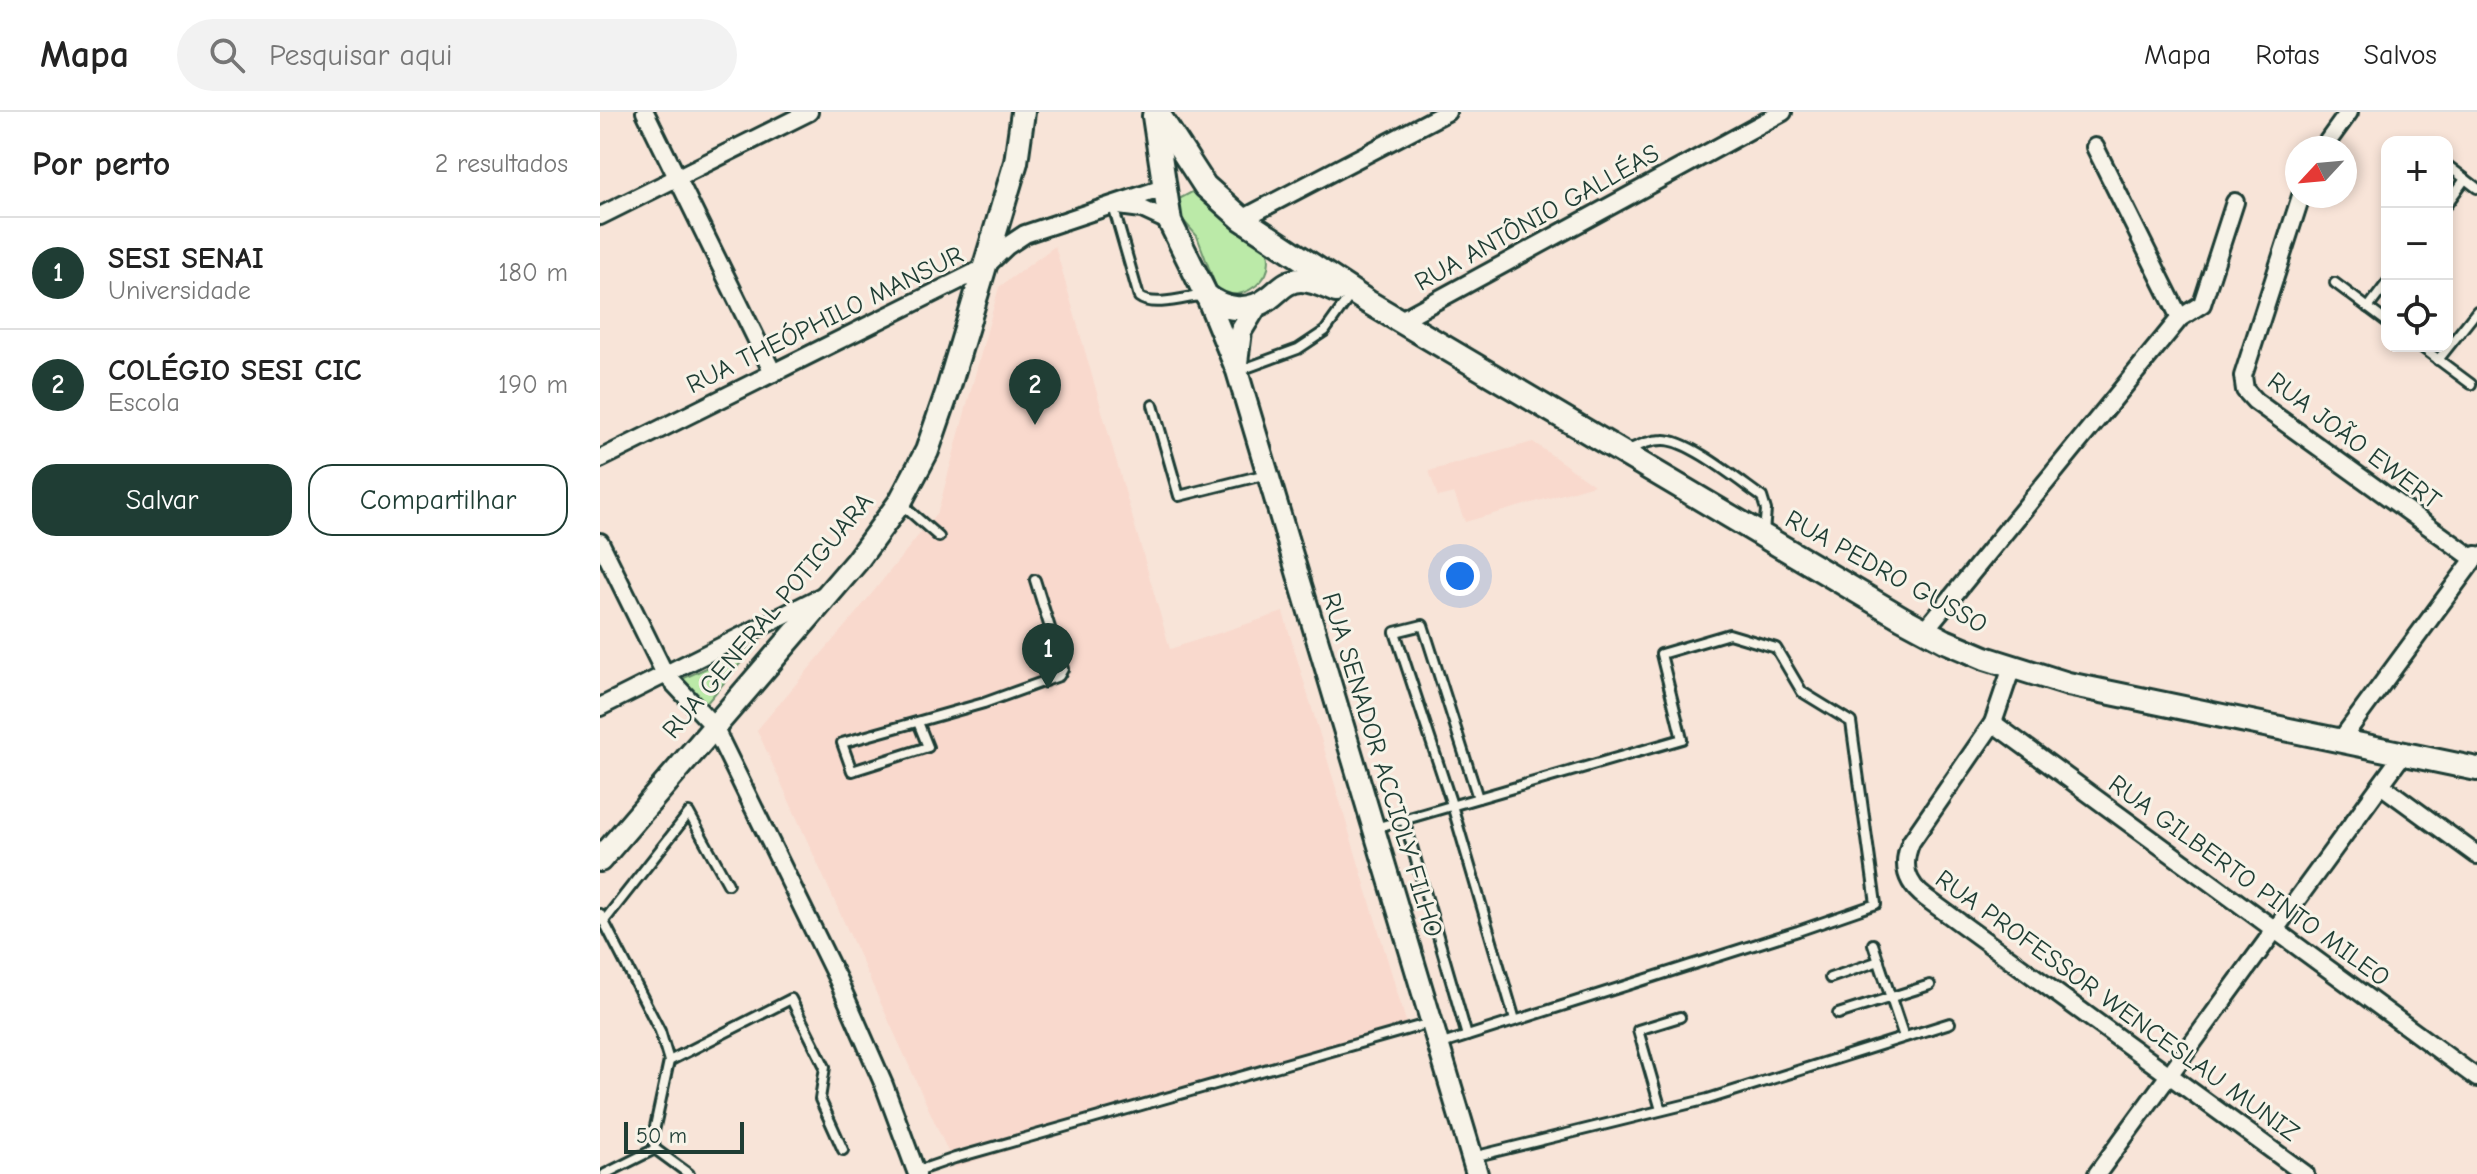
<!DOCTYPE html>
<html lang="pt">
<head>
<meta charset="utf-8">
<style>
	:root { --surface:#fff; --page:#f2f2f2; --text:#222; --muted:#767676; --line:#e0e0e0; --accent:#1f3d34 }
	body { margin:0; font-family:"Comic Neue",sans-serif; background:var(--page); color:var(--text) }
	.controls { position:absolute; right:24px; top:24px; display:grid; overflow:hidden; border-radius:16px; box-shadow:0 4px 12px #0003 }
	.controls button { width:72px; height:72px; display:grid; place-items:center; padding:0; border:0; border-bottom:2px solid var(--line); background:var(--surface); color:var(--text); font:40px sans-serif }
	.compass { position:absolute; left:1685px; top:24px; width:72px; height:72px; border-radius:50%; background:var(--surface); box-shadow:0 4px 12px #0003; rotate:244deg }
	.scale { position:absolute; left:24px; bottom:20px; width:120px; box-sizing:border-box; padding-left:8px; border:4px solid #1f3d34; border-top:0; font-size:22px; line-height:28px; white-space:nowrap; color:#1f3d34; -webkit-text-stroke:6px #f7f3e8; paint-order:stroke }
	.you { position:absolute; left:860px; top:464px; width:28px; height:28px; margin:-20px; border:6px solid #fff; border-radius:50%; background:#1a73e8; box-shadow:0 0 0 12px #1a73e833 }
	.badge { display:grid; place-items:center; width:52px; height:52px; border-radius:50%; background:var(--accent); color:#fff; font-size:26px; font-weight:700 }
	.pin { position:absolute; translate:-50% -66px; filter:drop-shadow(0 2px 4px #0008) }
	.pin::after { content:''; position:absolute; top:42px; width:28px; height:24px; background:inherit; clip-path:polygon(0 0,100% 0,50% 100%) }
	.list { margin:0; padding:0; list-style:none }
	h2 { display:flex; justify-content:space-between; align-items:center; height:104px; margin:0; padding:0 32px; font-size:34px }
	h2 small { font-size:26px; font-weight:400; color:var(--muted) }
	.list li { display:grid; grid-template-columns:52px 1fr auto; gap:24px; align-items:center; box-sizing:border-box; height:112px; padding:0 32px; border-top:2px solid var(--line) }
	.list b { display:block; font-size:30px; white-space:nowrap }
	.list p { margin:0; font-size:26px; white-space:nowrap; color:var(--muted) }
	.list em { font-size:26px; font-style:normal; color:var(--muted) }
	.actions { display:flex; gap:16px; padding:24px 32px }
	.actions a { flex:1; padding:18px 0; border:2px solid var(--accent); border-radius:24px; text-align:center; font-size:28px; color:var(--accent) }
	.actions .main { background:var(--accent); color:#fff }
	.icon { flex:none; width:44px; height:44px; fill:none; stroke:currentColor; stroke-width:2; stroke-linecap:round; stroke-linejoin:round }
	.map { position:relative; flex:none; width:1877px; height:1062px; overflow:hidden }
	header { display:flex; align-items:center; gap:48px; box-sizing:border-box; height:112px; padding:0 40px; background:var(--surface); border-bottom:2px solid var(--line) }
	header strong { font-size:38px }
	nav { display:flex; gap:44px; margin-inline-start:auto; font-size:28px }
	.search { width:560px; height:72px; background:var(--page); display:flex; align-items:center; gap:20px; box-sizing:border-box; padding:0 28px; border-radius:44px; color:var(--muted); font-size:30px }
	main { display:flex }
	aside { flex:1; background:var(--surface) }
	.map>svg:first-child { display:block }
	.built { fill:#f9d9cd }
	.green { fill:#bbeaa8; stroke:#6d946e; stroke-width:2 }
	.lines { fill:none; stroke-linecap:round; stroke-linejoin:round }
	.service-casing { stroke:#1f3d34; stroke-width:14 }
	.minor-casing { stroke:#1f3d34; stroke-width:22 }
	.tertiary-casing { stroke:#1f3d34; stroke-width:26 }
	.secondary-casing { stroke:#1f3d34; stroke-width:28 }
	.service { stroke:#f7f3e8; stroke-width:8 }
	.minor { stroke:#f7f3e8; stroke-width:16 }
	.tertiary { stroke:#f7f3e8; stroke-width:20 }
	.secondary { stroke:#f7f3e8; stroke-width:22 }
	.labels { text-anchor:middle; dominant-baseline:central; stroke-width:6; stroke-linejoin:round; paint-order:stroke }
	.street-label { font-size:26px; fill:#1f3d34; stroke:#f7f3e8 }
</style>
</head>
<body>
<header>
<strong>Mapa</strong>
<div class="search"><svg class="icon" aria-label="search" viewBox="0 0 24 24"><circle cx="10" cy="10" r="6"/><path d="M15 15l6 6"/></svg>Pesquisar aqui</div>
<nav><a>Mapa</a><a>Rotas</a><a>Salvos</a></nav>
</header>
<main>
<aside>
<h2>Por perto<small>2 resultados</small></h2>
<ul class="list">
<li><span class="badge">1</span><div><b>SESI SENAI</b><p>Universidade</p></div><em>180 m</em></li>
<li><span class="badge">2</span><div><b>COLÉGIO SESI CIC</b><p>Escola</p></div><em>190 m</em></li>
</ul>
<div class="actions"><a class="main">Salvar</a><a>Compartilhar</a></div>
</aside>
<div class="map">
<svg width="1877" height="1062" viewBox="0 0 1877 1062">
	<rect width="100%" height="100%" fill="#f8e4d8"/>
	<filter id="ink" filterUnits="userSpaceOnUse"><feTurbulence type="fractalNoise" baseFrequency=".0125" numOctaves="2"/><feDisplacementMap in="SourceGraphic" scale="16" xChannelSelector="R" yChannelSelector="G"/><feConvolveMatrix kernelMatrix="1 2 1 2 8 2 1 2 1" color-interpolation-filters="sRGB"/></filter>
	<g filter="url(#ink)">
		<g class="built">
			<path d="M455 134 570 537 683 500 808 916 355 1055 157 618 257 500 338 399 399 175Z"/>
			<path d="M933 330 994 373 865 410 854 381 838 385 829 359Z"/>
		</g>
		<g class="green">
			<path d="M592 80 601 82 627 109 668 136C669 145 670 154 666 162 657 179 629 191 616 175L597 124 582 107 576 96 579 87Z"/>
			<path d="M155 534 106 592 82 567Z"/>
		</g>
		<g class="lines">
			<g class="service-casing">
				<g id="service">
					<path d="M1847 53 1877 76"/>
					<path d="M1847 92 1865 67"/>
					<path d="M513 94 539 185C553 196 587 185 605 183"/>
					<path d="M1735 171 1787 210"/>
					<path d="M1768 196 1787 171"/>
					<path d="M1820 234 1871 272"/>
					<path d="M1838 248 1877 199"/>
					<path d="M638 259 698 237 725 219 750 184"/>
					<path d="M553 293 579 384 667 362"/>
					<path d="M1026 339C1038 334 1049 328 1063 328 1088 327 1139 369 1162 385L1166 398 1164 420"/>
					<path d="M300 391 339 425"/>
					<path d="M318 610 328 635 252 659 242 631 384 591 459 564 463 557 461 551 435 468"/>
					<path d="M878 686 823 513 795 520 852 693 915 908"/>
					<path d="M804 707 867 924"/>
					<path d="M775 716 1082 627 1061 542 1129 522 1176 536 1202 580 1251 610 1276 792 1198 819 839 933"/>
					<path d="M0 802 60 919 69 949 53 1024 55 1037 89 1062"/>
					<path d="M4 809 89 701 128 772"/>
					<path d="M1273 832 1304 925"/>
					<path d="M1230 866 1279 849"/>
					<path d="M1238 902 1330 873"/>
					<path d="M69 949 191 887 225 955 220 987 243 1038"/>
					<path d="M1061 998 1038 918 1080 905"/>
					<path d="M873 1045 1108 987 1350 911"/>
					<path d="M317 1059 355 1046 830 911"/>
					<path d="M5 1062 55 1037"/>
				</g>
			</g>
			<g class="minor-casing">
				<g id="minor">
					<path d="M45 0 173 261"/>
					<path d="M1495 35 1580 206"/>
					<path d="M1723 36 1749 0"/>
					<path d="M1701 84 1643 264 1645 278 1655 289 1874 447"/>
					<path d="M519 94 542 97 570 110"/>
					<path d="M0 104 209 0"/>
					<path d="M642 107 847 0"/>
					<path d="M799 209 1183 0"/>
					<path d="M0 347 384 156 407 134 425 122 566 75"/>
					<path d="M0 430 65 562 113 613 238 868 284 973 317 1062"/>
					<path d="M1325 518 1580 206 1602 192 1635 90"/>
					<path d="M1412 555 1393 611 1311 730C1301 753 1306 771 1326 786L1705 1062"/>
					<path d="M0 595 224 483"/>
					<path d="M1393 611 1877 966"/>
					<path d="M1740 629 1877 443"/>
					<path d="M1781 673 1877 743"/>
					<path d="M1497 1062 1803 642"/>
				</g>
			</g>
			<g class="tertiary-casing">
				<g id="tertiary">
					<path d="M606 183 637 259 877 1062"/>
					<path d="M637 251 641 219 657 193"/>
				</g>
			</g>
			<g class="secondary-casing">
				<g id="secondary">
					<path d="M557 0 605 74 642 107 768 190 1302 506 1345 529 1385 546 1468 572 1877 657"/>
					<path d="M554 4 570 110 606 183C624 199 650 201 669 186 679 179 686 168 701 168 713 168 726 175 736 179"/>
					<path d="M0 748 256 450 300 390 327 339 347 281 416 50 423 0"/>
				</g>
			</g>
			<use href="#service" class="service"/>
			<use href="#minor" class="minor"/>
			<use href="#tertiary" class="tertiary"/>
			<use href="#secondary" class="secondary"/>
		</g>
	</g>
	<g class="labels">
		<g class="street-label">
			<text transform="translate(937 106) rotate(-29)">RUA ANTÔNIO GALLÉAS</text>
			<text transform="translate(225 208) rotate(-26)">RUA THEÓPHILO MANSUR</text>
			<text transform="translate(1754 329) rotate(37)">RUA JOÃO EWERT</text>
			<text transform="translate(1286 460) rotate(29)">RUA PEDRO GUSSO</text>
			<text transform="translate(168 504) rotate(-50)">RUA GENERAL POTIGUARA</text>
			<text transform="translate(782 653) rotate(73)">RUA SENADOR ACCIOLY FILHO</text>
			<text transform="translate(1649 769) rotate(36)">RUA GILBERTO PINTO MILEO</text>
			<text transform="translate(1517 894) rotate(36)">RUA PROFESSOR WENCESLAU MUNIZ</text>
		</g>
	</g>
</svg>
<div class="controls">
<button>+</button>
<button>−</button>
<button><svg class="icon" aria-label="locate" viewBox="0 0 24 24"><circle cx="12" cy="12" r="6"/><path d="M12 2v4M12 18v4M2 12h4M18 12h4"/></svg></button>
</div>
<svg class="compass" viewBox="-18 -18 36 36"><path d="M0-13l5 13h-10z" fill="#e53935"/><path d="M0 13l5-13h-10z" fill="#767676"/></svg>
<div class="scale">50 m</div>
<div class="you"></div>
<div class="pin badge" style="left:448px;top:577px">1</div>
<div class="pin badge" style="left:435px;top:313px">2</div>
</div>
</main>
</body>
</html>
